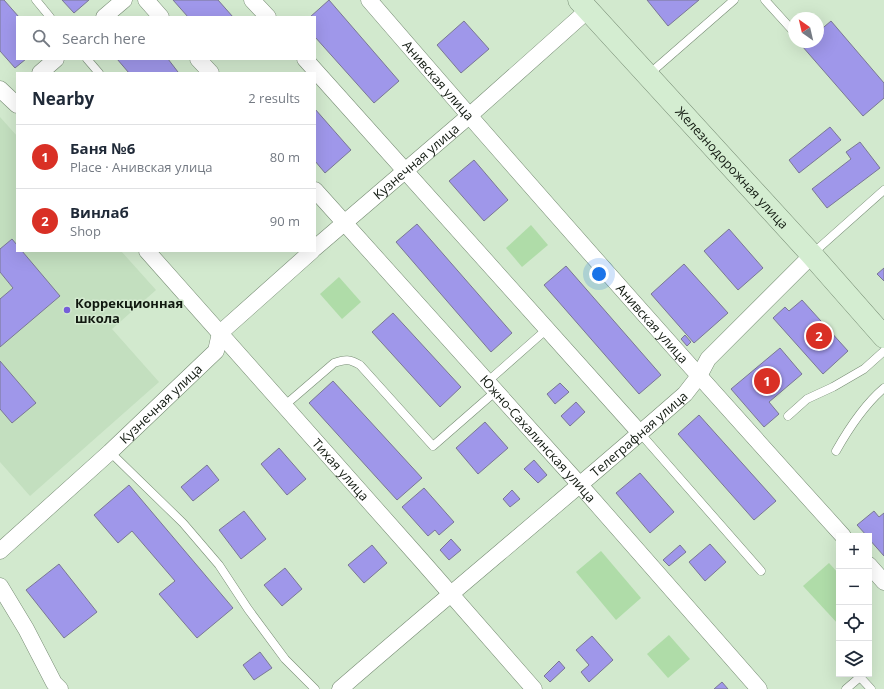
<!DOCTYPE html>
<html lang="en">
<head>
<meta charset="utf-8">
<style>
	:root { --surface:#fff; --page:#f2f2f3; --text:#1f2937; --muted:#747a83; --line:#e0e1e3; --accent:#d93025 }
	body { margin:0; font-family:"Open Sans",sans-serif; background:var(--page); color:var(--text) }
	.controls { position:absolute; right:12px; bottom:12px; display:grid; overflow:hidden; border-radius:0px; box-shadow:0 4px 16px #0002 }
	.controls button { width:36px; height:36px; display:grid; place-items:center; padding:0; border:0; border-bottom:1px solid var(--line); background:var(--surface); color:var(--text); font:20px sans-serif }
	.compass { position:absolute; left:788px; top:12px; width:36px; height:36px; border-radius:50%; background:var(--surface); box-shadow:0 4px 16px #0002; rotate:326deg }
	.you { position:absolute; left:599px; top:274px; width:14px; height:14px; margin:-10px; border:3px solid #fff; border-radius:50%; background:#1a73e8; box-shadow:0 0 0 6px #1a73e833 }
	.badge { display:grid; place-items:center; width:26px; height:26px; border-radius:50%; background:var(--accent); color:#fff; font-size:13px; font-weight:700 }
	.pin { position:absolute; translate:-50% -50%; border:2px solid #fff; box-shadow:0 1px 4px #0006 }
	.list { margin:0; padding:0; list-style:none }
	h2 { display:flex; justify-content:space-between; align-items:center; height:52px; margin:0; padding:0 16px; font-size:17px }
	h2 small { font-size:13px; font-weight:400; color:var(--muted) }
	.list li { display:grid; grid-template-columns:26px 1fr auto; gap:12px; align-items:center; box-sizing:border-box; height:64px; padding:0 16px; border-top:1px solid var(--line) }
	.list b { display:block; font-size:15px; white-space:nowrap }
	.list p { margin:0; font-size:13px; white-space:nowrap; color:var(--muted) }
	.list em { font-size:13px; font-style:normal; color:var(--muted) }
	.icon { flex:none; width:22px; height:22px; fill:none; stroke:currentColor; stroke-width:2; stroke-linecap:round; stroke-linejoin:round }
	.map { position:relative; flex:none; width:884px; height:689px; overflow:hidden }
	.search { position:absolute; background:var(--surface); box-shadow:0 4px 16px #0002; left:16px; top:16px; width:300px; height:44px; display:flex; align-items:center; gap:10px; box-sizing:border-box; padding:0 14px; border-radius:0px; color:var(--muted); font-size:15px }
	.panel { position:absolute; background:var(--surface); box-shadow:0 4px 16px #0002; left:16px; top:72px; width:300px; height:180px; border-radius:0px }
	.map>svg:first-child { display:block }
	.built { fill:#c3dfbf }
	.green { fill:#afdca8 }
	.building { fill:#9f97ea; stroke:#7a7894 }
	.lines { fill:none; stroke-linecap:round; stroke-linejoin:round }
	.lane-casing { stroke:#778c74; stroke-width:9 }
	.street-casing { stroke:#778c74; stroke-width:17 }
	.secondary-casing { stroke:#778c74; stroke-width:23 }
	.lane { stroke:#fff; stroke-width:8 }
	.street { stroke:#fff; stroke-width:16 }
	.secondary { stroke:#d4edd1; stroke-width:22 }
	.poi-dot { fill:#755ed9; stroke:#d2e9ce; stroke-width:1.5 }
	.labels { text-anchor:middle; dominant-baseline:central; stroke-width:3; stroke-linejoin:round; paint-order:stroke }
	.street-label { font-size:13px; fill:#111910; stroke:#d2e9ce }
	.poi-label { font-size:13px; font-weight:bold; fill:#111910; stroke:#d2e9ce; text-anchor:start }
</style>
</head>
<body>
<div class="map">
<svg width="884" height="689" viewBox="0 0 884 689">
	<rect width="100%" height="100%" fill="#d2e9ce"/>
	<path class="built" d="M0 117 17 136V251H121L156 290 112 329 159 382 30 496 0 462Z"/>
	<g class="green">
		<path d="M531 225 548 245 522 267 506 248Z"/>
		<path d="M339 277 361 302 342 319 320 294Z"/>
		<path d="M601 551 641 598 616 620 576 572Z"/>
		<path d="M829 563 839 574V625L803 586Z"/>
		<path d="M669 635 690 659 668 678 647 654Z"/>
	</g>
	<g class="building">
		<path d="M0 0H4L19 17H17V59H26L15 68 0 51Z"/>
		<path d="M62 0H89L74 13Z"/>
		<path d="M173 0H218L233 17H188Z"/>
		<path d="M329 0 399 81 374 103 315 37V17H310Z"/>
		<path d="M647 0H699L668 26Z"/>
		<path d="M464 21 489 49 461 73 437 45Z"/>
		<path d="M831 21 884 83V98L863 116 802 46 806 42H818V32Z"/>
		<path d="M117 59H168L178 72 177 73H129Z"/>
		<path d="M315 109 351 150 325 173 315 161Z"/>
		<path d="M830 127 841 140 799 173 789 160Z"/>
		<path d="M860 142 880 168 827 208 812 189 851 159 846 152Z"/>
		<path d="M474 160 508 200 484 221 449 181Z"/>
		<path d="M417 224 512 333 491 352 396 242Z"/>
		<path d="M729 229 763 268 738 290 704 251Z"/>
		<path d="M12 239 17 245V251H22L60 296 0 347V299L13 288 0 272V249Z"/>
		<path d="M684 264 728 313 694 343 651 294Z"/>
		<path d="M566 266 661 375 639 394 544 285Z"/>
		<path d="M884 268V281L877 274Z"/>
		<path d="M802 300 848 351 823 374 773 318 785 307 789 311Z"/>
		<path d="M393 313 461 387 440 407 372 332Z"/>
		<path d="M685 335 691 342 687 346 681 339Z"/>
		<path d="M780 348 802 374 769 402 779 414 764 427 731 389Z"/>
		<path d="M0 361 36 403 12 423 0 409Z"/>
		<path d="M333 381 422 478 397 500 309 403Z"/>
		<path d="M560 383 569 392 555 404 547 394Z"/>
		<path d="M576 402 585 412 570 426 561 416Z"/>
		<path d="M699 415 776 501 754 520 678 434Z"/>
		<path d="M485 422 508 448 478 474 456 448Z"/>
		<path d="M279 448 306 479 287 495 261 464Z"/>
		<path d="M534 460 547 475 538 483 524 469Z"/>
		<path d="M207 465 219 480 193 501 181 487Z"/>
		<path d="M640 473 674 512 650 533 616 493Z"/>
		<path d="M129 485 233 608 197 638 159 594 175 581 132 531 118 543 94 515Z"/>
		<path d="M424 488 454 522 439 535 435 530 428 536 402 507Z"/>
		<path d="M512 490 520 499 510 507 503 499Z"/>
		<path d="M244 511 266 539 241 559 219 530Z"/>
		<path d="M874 511 879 517 884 513V556L869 539V536H867L857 525Z"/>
		<path d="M451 539 461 550 449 560 440 550Z"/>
		<path d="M710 544 726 562 705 581 689 562Z"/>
		<path d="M372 545 387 563 364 583 348 565Z"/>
		<path d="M680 545 686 552 669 566 663 560Z"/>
		<path d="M59 564 97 612 64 638 26 590Z"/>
		<path d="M285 568 302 589 282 606 264 585Z"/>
		<path d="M592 636 613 660 589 682 581 672 589 665 576 650Z"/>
		<path d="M260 652 272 668 254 680 243 665Z"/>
		<path d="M559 661 565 668 550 682 544 676Z"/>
		<path d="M722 682 728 689H714Z"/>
	</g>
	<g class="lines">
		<g class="lane-casing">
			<g id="lane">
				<path d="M36 0 50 17"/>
				<path d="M765 0 794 32"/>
				<path d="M87 59 99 73"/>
				<path d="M648 75 734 0"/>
				<path d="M812 254 884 190"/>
				<path d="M487 382 547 329"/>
				<path d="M284 406 334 363C345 359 350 359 360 365L433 446 496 391"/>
				<path d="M788 416 807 399 833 387 864 369 884 351"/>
				<path d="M640 433 761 571"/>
				<path d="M836 451C849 428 864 405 884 388"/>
				<path d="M110 452 183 523 219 565 248 609 285 659 315 689"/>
				<path d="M846 689 860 677 871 689"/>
			</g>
		</g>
		<g class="street-casing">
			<g id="street">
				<path d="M146 0 161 17"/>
				<path d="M252 0 268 17"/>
				<path id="s1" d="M369 0C525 181 683 359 843 536"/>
				<path d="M104 17 124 0"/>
				<path d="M198 59 211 73"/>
				<path d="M305 59 640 433"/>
				<path d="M40 73 56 59"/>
				<path d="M0 89 17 105"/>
				<path id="s2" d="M315 190 580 485 759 689"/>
				<path id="s3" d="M315 248 469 116 588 10"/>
				<path id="s4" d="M147 251 421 560 534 689"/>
				<path id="s5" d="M0 551 110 452 216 351 220 333 312 251"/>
				<path d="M869 565 884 582"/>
				<path d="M0 586 26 629 54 683 60 689"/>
				<path id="s6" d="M340 689C454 590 571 494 685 394L699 376 708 359 812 255"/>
			</g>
		</g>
		<g class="secondary-casing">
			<g id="secondary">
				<path id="s7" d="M579 0 812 255 884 337"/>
			</g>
		</g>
		<use href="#lane" class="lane"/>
		<use href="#street" class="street"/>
		<use href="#secondary" class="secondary"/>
	</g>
	<circle class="poi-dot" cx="67" cy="310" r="4"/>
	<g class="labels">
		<g class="street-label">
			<text stroke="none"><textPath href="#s1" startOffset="106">Анивская улица</textPath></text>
			<text stroke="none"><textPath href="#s3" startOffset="133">Кузнечная улица</textPath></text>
			<text stroke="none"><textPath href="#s7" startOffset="227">Железнодорожная улица</textPath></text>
			<text stroke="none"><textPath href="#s1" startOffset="430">Анивская улица</textPath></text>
			<text stroke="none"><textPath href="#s5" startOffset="218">Кузнечная улица</textPath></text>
			<text stroke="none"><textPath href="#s6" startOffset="393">Телеграфная улица</textPath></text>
			<text stroke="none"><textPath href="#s2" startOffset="334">Южно-Сахалинская улица</textPath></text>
			<text stroke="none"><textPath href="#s4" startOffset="292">Тихая улица</textPath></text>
		</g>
		<g class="poi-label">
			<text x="75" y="303">Коррекционная<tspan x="75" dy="15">школа</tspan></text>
		</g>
	</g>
</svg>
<div class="controls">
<button>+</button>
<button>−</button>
<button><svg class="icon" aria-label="locate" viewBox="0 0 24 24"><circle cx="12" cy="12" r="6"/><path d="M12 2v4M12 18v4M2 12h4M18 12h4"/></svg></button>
<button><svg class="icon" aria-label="layers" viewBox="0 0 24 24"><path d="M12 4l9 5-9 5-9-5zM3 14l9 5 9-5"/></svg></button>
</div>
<svg class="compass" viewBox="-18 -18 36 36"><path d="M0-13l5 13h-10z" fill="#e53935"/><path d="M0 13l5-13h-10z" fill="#747a83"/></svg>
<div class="you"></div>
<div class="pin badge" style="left:767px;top:381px">1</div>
<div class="pin badge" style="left:819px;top:336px">2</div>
<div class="search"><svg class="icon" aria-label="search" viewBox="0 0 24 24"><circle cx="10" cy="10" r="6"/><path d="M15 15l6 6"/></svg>Search here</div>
<section class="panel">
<h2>Nearby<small>2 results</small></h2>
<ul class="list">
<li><span class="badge">1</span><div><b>Баня №6</b><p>Place · Анивская улица</p></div><em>80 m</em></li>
<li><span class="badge">2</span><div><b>Винлаб</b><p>Shop</p></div><em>90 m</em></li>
</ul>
</section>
</div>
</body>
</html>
